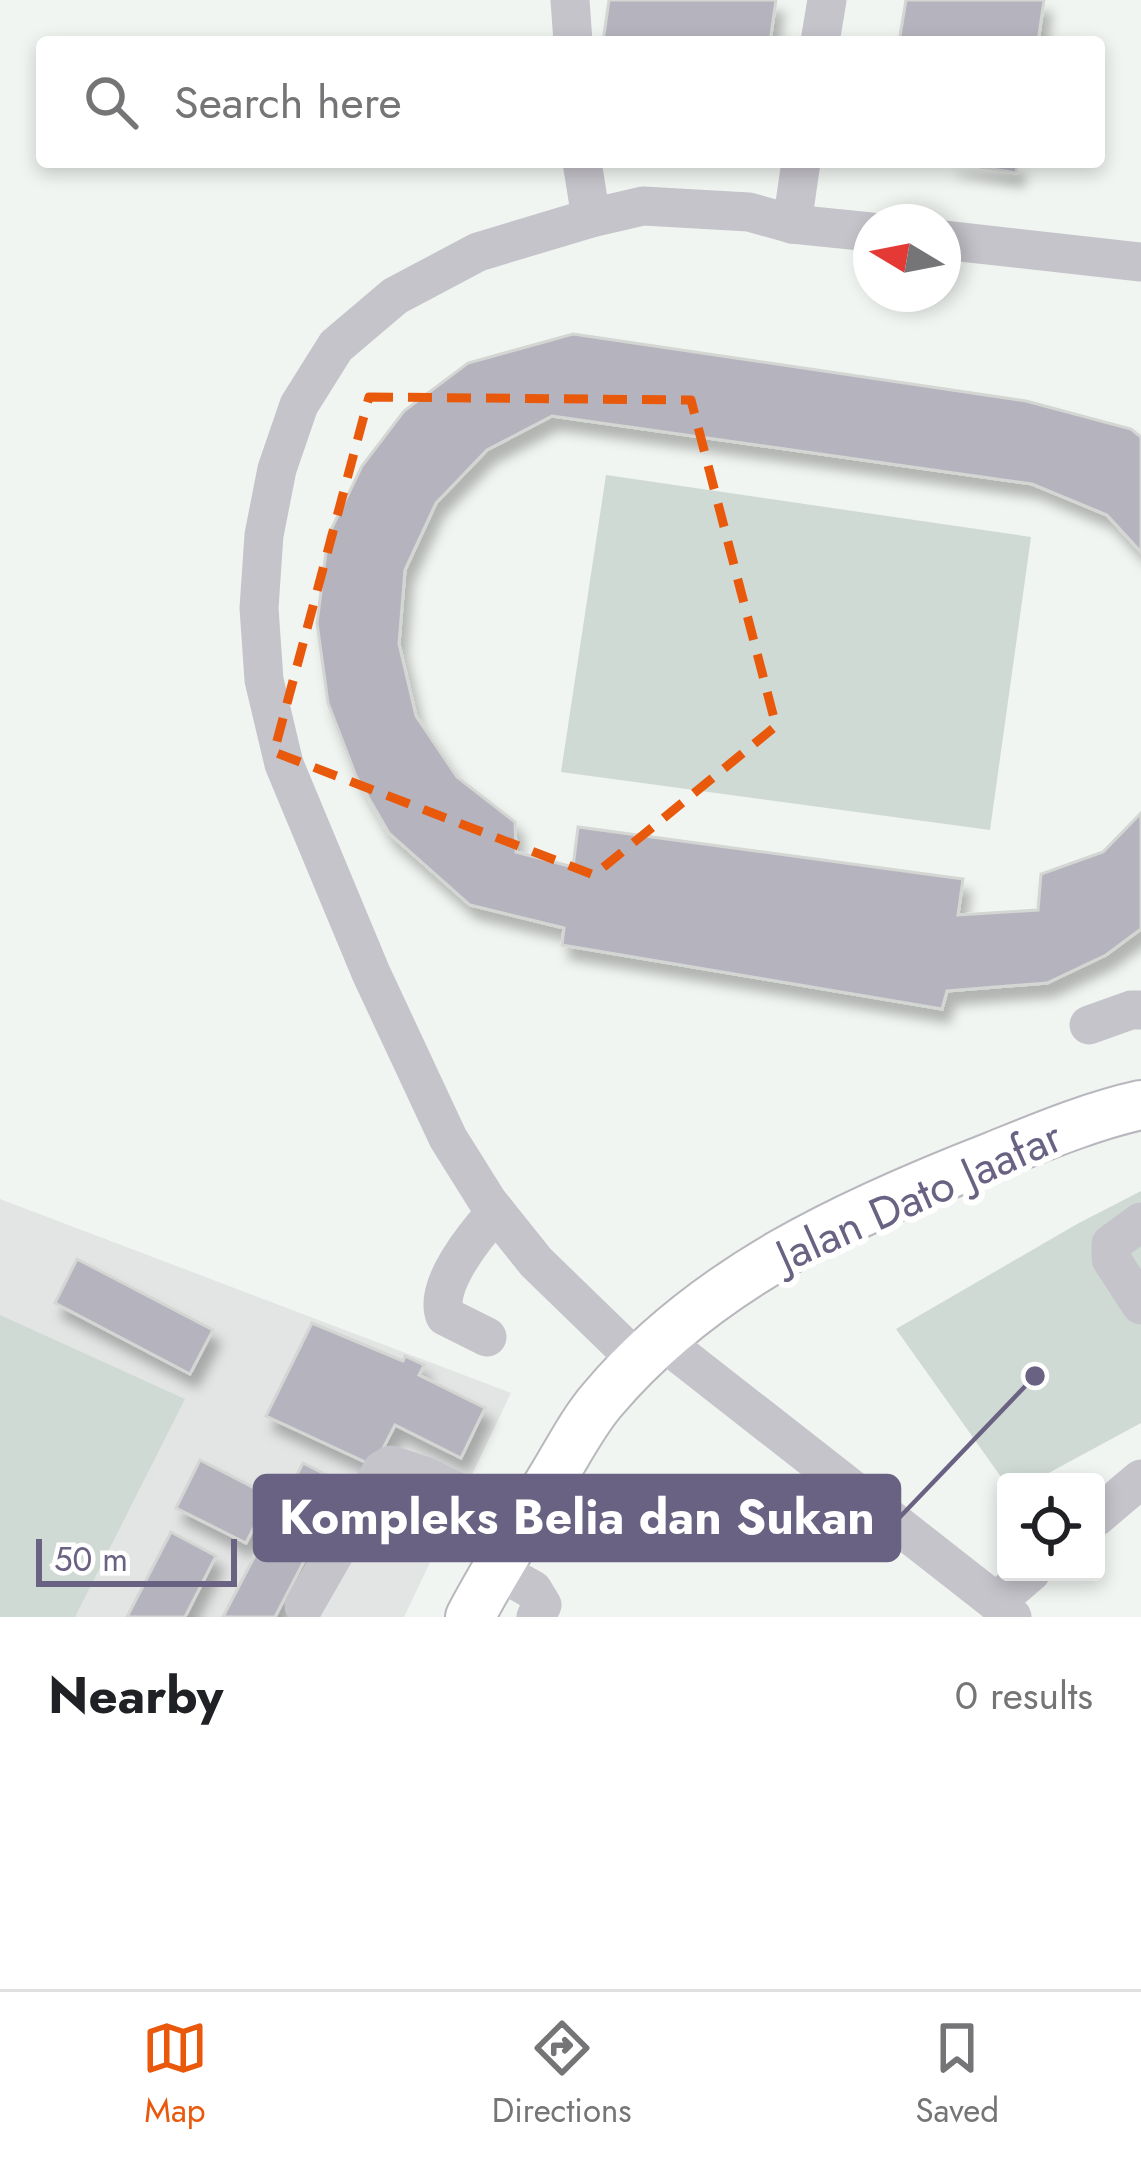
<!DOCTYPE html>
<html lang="en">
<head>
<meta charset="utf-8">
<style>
	:root { --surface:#fff; --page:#f6f6f6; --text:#202124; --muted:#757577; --line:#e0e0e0; --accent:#ea580c }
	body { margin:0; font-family:Jost,sans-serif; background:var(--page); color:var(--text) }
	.controls { position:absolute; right:36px; bottom:36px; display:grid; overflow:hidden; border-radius:12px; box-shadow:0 6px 18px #0003 }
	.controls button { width:108px; height:108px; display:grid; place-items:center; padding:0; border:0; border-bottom:3px solid var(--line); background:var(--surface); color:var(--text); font:60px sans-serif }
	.compass { position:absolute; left:853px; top:204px; width:108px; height:108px; border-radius:50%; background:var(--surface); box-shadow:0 6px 18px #0003; rotate:280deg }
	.scale { position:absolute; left:36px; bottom:30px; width:201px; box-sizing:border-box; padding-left:12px; border:6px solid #6a6283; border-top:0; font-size:33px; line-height:42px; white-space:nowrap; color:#6a6283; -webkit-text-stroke:9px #fff; paint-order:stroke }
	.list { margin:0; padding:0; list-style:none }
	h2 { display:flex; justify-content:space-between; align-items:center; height:156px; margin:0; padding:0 48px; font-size:51px }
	h2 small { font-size:39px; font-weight:400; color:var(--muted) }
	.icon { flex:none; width:66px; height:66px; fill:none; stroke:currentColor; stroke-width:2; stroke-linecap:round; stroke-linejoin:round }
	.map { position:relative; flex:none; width:1141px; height:1617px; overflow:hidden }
	.search { position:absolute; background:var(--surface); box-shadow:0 6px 18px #0003; left:36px; right:36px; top:36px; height:132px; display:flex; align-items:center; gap:30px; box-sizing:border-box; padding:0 42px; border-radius:12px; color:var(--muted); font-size:45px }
	.sheet { height:372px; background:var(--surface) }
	nav { display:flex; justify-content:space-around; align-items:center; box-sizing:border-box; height:168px; border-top:3px solid var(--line); background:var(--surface); font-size:33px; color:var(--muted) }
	nav a { display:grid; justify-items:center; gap:6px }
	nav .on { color:var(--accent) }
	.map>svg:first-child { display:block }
	.built { fill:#e3e5e4 }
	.green { fill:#d0dad4 }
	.building { fill:#b5b4be; stroke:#d4d6d4; stroke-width:3; filter:url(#shadow) }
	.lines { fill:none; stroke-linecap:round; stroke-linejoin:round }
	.major-casing { stroke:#b9b7be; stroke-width:52 }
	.minor { stroke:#c6c4cb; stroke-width:39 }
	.major { stroke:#fff; stroke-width:48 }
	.marked { fill:none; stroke:#e8590c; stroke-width:9; stroke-dasharray:24 15; stroke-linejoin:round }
	.labels { text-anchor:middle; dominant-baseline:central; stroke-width:12; stroke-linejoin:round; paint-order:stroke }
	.street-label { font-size:45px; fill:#6a6283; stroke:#fff }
	.leader { fill:none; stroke:#6a6283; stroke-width:4.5 }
	.callout-dot { fill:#6a6283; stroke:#fff; stroke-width:4.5 }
	.callout { fill:#6a6283; stroke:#6a6283; stroke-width:4.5 }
	.callout-label { font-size:48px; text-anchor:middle; font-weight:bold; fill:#fff }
</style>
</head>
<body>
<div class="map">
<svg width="1141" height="1617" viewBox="0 0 1141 1617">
	<defs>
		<filter id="shadow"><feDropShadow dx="7" dy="13" stdDeviation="6" flood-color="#0004"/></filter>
	</defs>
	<rect width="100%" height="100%" fill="#f1f5f1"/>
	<path class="built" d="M0 1199 511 1393 404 1617H0Z"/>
	<g class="green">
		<path d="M606 475 1031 537 990 830 561 772Z"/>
		<path d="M1141 1191V1423L1032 1482H1006V1484L896 1329 1077 1224Z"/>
		<path d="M0 1315 185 1399 75 1617H0Z"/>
	</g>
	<g class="building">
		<path d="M609 0H776L770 42H603Z"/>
		<path d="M906 0H1044L1038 42H899Z"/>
		<path d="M950 162H1018L1016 173Z"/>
		<path d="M573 334 1026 401 1131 429 1141 437V552L1107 515 1032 484 552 416 487 450 436 503 405 570 399 644 416 716 457 777 515 822 516 852 573 867 578 827 963 879 958 915 1038 910 1041 874 1103 852 1141 813V929L1106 955 1047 983 947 991 942 1009 562 945 564 928 470 905 389 833 356 776 328 703 317 623 328 536 362 466 404 411 468 363Z"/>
		<path d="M77 1259 213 1330 190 1374 55 1303Z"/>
		<path d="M312 1323 403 1361 405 1356 424 1365 419 1375 485 1408 461 1458 395 1425 374 1466 266 1416Z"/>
		<path d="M200 1460 270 1496 246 1543 176 1508Z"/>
		<path d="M303 1463 344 1484 275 1617H223Z"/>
		<path d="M171 1532 216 1556 185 1617H127Z"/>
	</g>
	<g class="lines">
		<g class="major-casing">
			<path id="major" d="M470 1617C494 1571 522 1528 549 1483 566 1456 582 1423 603 1399 705 1278 850 1212 994 1156 1041 1137 1091 1116 1141 1105"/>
		</g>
		<g class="minor">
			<path d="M570 0 573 42"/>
			<path d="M820 42 827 0"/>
			<path d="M582 162 591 218"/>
			<path d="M792 224 801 162"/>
			<path d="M943 240 1141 262"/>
			<path d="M1089 1025 1131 1010H1141"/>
			<path d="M1141 1222 1111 1244V1259L1141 1305"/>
			<path d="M487 1337 445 1316C433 1286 476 1234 496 1212"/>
			<path d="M660 1339 996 1602 1012 1617"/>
			<path d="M638 1361 536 1262 488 1202 448 1138 371 973 284 764 264 680 259 608 264 535 277 469 299 405 336 346 395 296 478 252 591 218 643 206 749 212 792 224 871 232"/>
			<path d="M1096 1517 1141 1479"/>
			<path d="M496 1569 533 1590 542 1605 536 1617"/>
			<path d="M996 1602 1031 1572"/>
			<path d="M304 1606 382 1470 391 1465 425 1476 494 1510"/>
		</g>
		<use href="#major" class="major"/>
	</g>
	<path class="marked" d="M369 397 691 400 776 726 594 875 274 752Z"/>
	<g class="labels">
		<g class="street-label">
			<text transform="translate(919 1196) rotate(-24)">Jalan Dato Jaafar</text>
		</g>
	</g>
	<path class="leader" d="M1035 1376L899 1518"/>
	<circle class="callout-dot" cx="1035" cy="1376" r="12"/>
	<rect class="callout" x="255" y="1476" width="644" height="84" rx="12"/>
	<g class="callout-label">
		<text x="577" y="1534">Kompleks Belia dan Sukan</text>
	</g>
</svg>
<div class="controls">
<button><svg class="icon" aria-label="locate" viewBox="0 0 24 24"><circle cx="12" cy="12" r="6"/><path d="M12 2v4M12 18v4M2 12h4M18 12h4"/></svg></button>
</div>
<svg class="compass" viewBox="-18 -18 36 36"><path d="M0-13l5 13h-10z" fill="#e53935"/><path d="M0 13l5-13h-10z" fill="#757577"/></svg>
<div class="scale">50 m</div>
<div class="search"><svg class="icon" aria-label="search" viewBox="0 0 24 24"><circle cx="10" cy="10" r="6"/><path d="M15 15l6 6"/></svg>Search here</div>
</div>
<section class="sheet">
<h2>Nearby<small>0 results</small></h2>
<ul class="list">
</ul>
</section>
<nav>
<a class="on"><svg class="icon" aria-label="map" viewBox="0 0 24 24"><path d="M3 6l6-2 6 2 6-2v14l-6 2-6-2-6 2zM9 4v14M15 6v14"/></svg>Map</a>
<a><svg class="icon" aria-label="directions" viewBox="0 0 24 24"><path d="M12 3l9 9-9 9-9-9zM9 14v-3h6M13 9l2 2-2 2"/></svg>Directions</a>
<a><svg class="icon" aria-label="saved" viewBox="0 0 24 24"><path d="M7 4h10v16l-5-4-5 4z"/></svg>Saved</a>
</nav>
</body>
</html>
